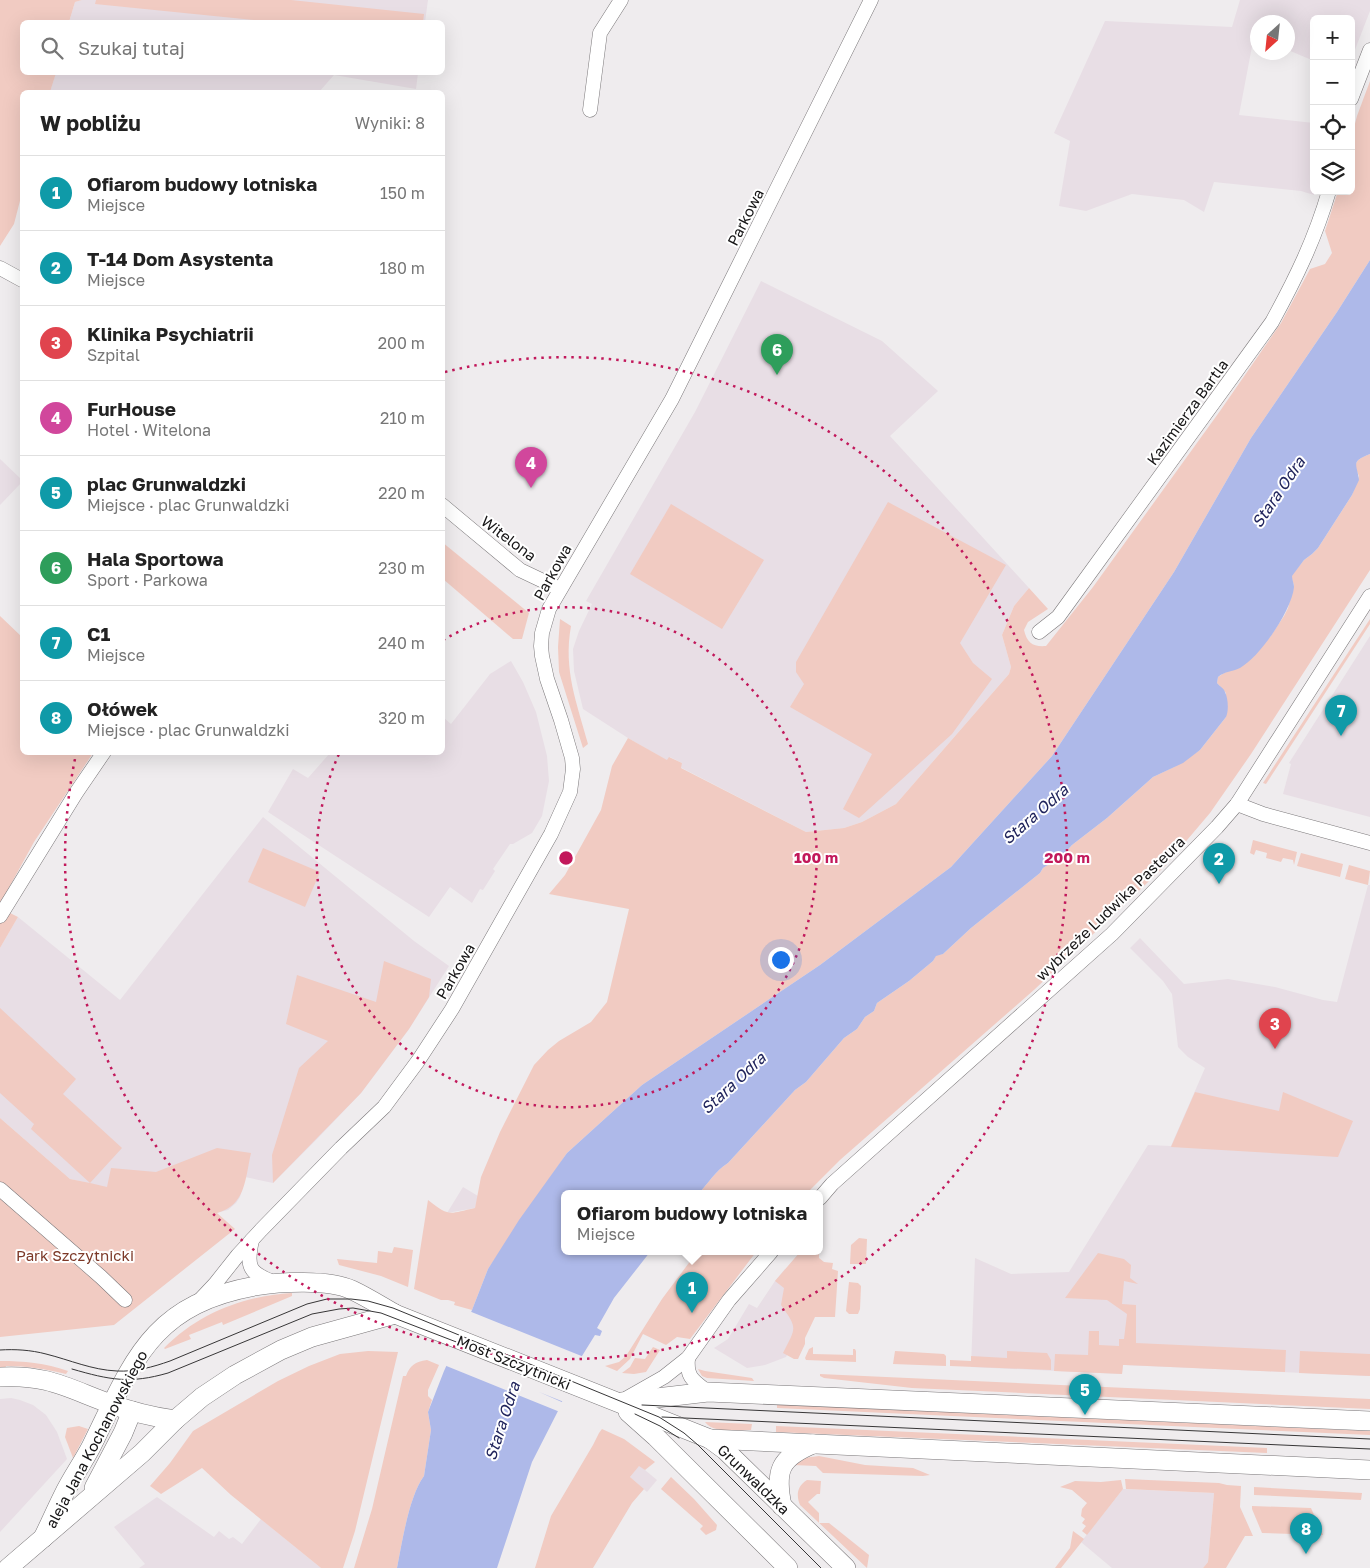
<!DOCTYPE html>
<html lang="pl">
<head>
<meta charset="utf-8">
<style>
	:root { --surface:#fff; --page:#f6f6f6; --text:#222; --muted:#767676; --line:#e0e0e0; --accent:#0b8043 }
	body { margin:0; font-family:"Golos Text",sans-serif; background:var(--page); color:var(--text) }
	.controls { position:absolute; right:15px; top:15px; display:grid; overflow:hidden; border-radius:8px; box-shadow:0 5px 20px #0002 }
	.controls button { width:45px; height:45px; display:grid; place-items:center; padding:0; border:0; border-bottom:1px solid var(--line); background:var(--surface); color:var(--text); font:25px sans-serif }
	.compass { position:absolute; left:1250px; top:15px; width:45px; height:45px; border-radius:50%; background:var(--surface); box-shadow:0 5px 20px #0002; rotate:207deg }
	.you { position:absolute; left:780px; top:959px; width:18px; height:18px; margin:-12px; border:4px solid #fff; border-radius:50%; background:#1a73e8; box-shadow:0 0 0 8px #1a73e833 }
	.badge { display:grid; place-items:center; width:32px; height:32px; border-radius:50%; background:var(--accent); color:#fff; font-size:16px; font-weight:700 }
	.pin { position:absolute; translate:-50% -41px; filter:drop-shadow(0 1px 2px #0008) }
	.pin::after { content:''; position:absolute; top:26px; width:18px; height:15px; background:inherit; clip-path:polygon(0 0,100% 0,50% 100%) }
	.popup { position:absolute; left:561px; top:1190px; width:262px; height:65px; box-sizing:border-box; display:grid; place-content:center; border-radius:8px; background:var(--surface); filter:drop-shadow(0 1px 4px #0005); font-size:16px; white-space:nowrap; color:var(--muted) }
	.popup b { font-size:19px; color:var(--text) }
	.popup::after { content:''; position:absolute; left:50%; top:100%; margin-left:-10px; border:10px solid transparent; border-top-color:var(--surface) }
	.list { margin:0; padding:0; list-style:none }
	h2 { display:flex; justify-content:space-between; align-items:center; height:65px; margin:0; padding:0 20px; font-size:21px }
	h2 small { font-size:16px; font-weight:400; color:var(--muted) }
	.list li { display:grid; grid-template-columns:32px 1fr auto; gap:15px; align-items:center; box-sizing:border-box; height:75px; padding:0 20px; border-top:1px solid var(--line) }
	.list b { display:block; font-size:19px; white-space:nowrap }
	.list p { margin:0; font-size:16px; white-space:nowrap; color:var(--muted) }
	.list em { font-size:16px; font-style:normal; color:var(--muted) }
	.icon { flex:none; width:28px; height:28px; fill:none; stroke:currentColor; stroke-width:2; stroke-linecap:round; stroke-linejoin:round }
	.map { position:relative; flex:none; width:1370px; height:1568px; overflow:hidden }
	.search { position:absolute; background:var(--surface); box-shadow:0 5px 20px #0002; left:20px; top:20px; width:425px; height:55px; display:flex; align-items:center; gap:12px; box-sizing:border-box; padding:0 18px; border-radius:8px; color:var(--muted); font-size:19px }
	.panel { position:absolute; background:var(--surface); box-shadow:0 5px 20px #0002; left:20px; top:90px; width:425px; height:665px; border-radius:8px }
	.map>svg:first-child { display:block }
	.built { fill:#e8dee5 }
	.green { fill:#f1cbc2 }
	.water { fill:#aeb9e9 }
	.pier { fill:#efecee }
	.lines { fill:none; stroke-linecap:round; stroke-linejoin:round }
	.street-casing { stroke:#7a7779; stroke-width:15 }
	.secondary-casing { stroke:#7a7779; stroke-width:20 }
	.street { stroke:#fff; stroke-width:14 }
	.secondary { stroke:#fff; stroke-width:19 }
	.tram { stroke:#373637; stroke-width:1 }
	.ring { fill:none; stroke:#c2185b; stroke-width:2.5; stroke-dasharray:2.5 5 }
	.labels { text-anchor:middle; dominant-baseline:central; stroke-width:4; stroke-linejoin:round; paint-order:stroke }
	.street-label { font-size:15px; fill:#151415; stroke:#fff }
	.park-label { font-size:15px; fill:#7c3827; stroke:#fff }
	.water-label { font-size:16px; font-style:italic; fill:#20245c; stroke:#fff }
	.centre { fill:#c2185b; stroke:#fff; stroke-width:2.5 }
	.ring-label { font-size:15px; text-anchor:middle; font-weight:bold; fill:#c2185b; stroke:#fff; stroke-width:4; stroke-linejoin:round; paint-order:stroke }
</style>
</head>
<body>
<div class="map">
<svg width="1370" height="1568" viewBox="0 0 1370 1568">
	<rect width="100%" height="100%" fill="#efecee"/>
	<g class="built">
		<path d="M82 0H428L425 22H69L75 2Z"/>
		<path d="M1240 0H1370V11L1351 60V19H1314V61L1288 50V22H1258L1257 37 1254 36 1239 115 1314 123V195L1301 191 1214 182 1204 212 1184 200 1132 194 1086 211 1059 206 1070 141 1054 133 1105 21 1232 27Z"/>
		<path d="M56 72H418V73L416 89 334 75 319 92H50Z"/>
		<path d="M761 281 882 341 938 391 890 436 1029 588 1014 606 1002 635 1011 667 1009 674 896 804 862 822 844 828 806 832 680 767 682 763 670 757 668 761 628 738 583 709 574 671 573 649 579 631 592 604 586 601 695 412Z"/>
		<path d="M0 459 22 480V482L0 505Z"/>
		<path d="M1370 636V817L1283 794 1291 764 1289 763Z"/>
		<path d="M511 661 523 682 536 712 547 756 549 781 542 816 532 833 513 844H510L493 869 495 871 483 890 480 889 472 903 450 887 429 917 268 812 293 769 308 778 330 753 442 752 443 717 451 724 490 674Z"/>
		<path d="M263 817 414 941 449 966 409 1029 361 1093 318 1138 273 1183 245 1177 240 1197 236 1203 228 1210 216 1213 70 1179 0 1118V948L18 917 120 1000Z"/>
		<path d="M1368 885H1370V1376L1125 1365H1123L1122 1374 971 1367 975 1258 1011 1274 1069 1272 1148 1145 1171 1146 1205 1068 1188 1057 1178 1047 1172 994 1163 981 1130 948 1140 938 1184 984 1228 979 1275 987 1323 1000 1337 1002Z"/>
		<path d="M463 1187 478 1196 475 1208 447 1213Z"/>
		<path d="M785 1269 797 1336 786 1357 765 1365 747 1368 714 1348 728 1339 749 1304 757 1308 775 1281Z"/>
		<path d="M11 1398 20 1400 33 1405 46 1415 57 1432 67 1459 0 1532V1399Z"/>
		<path d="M639 1465 657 1480 647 1492 630 1477Z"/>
		<path d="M1123 1489 1214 1493 1208 1562 1203 1568H1112L1081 1542Z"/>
		<path d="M157 1497 214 1537 219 1531 229 1539 233 1537 242 1544 261 1519 321 1568H139L145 1564 114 1527Z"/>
	</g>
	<g class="green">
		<path d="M0 0H82L75 2 69 22H22V72L56 73 50 92H22V193L14 224 0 246Z"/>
		<path d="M96 0H291L424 14 423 22H272L95 4Z"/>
		<path d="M1370 81V260L1337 312 1251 438 1174 572 1052 756 951 867 820 965 642 1085 567 1153 488 1269 472 1310 454 1305 455 1302 448 1300H441L414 1289 428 1200C450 1217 448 1214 475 1208L481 1177 500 1132 534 1065 548 1050 559 1041 591 1022 607 1002 629 909 549 894 565 875 601 810 612 766 628 738 667 760 669 757 682 763 681 768 806 832 844 828 862 822 896 804 1009 674 1011 667 1002 635 1014 606 1029 588 1048 609 1028 622 1024 630C1027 643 1033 647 1046 646L1093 587 1220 411 1281 323 1310 269 1325 264 1332 253 1325 231 1338 191H1351V139L1357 116Z"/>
		<path d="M1370 454V570L1251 754 1210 813 1165 866 1035 989 840 1160 806 1194H698C708 1184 715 1171 728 1163L795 1090 806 1082 844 1038 857 1029 865 1017 874 1011 877 1003 909 981 933 961 936 955 943 954 971 928 1040 873 1043 868 1062 856 1072 845 1107 818 1153 777 1174 767 1200 750 1226 717V693L1217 683 1218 677 1227 671 1232 670 1270 637 1284 616 1288 608 1294 585 1291 576 1304 560 1312 554 1318 548 1352 495 1359 476C1352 462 1357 459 1370 454Z"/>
		<path d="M888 502 1006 565 960 643 973 663 992 679 952 734 859 818 843 809 872 754 790 707 804 684 796 672V662Z"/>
		<path d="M671 504 764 560 722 629 630 574Z"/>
		<path d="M442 542 529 613 522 639H513L443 579Z"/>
		<path d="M0 616 22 637V752L93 753 34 842 0 904Z"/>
		<path d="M560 619 571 626C563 670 577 703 588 744L583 748 559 672 558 647Z"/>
		<path d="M1370 619V624L1266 784 1263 783Z"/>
		<path d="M1253 840 1297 852 1294 865 1293 860 1283 858 1281 862 1266 858 1267 853 1256 850 1254 855 1250 853Z"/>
		<path d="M263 848 320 872 305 907 248 882Z"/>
		<path d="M1301 853 1343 864 1340 877 1297 866Z"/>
		<path d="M1349 865 1370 871 1368 885 1345 879Z"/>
		<path d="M0 908 18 917 0 948Z"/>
		<path d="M384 961 431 979 429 997 409 1029 361 1093 273 1183 272 1155 299 1068 328 1041 286 1024 297 975 376 1002Z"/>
		<path d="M0 1008 76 1079 63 1094 122 1148 90 1183 107 1187 111 1168 156 1172 217 1148 251 1153C245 1179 246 1205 217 1213L235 1229 114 1325 0 1337V1118L70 1179 90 1183 31 1129 34 1124 0 1093Z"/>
		<path d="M1195 1092 1279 1111 1283 1092 1353 1121 1338 1157 1171 1147Z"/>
		<path d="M859 1238 867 1239 866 1264H850L851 1245Z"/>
		<path d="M394 1247 413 1250 408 1287 381 1276 339 1265 337 1259 377 1263 378 1251 392 1253Z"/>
		<path d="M697 1252H756L690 1339 677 1337 666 1345 643 1334 630 1359 617 1371 605 1366 619 1362 626 1356 662 1299Z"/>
		<path d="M800 1252H819V1258L824 1262 833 1263 832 1269 838 1271 835 1317H815L805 1338V1344L798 1359H794L783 1353C796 1327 798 1329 781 1305L784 1288 775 1281Z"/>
		<path d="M1098 1253 1124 1259 1131 1265 1130 1278 1138 1284 1124 1281 1122 1304 1136 1305V1343L1286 1350 1285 1372 1125 1365H1123L1122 1374 1054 1371 1055 1354 1088 1355 1089 1331H1099V1345L1119 1346V1339H1124L1127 1314 1107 1300 1065 1298Z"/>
		<path d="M849 1282 858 1283 861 1286 860 1309 858 1314H849L846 1311Z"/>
		<path d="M292 1293V1296L223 1325 222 1322 189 1335 191 1339 165 1349 164 1348C199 1313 243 1296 292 1293Z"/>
		<path d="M653 1347 660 1350 646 1372 634 1374 622 1373 630 1367 635 1358 645 1359Z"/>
		<path d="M813 1347V1354L853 1355V1349H855L856 1351V1362L806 1360 805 1358 809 1349Z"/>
		<path d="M368 1351 398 1352 355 1531 343 1568H321L231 1495 202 1468 161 1494 150 1486 170 1463 193 1431 278 1381 309 1366 340 1354Z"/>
		<path d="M895 1351 944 1354 946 1356V1366L893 1364Z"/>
		<path d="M1007 1351 1047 1353 1051 1360V1370L950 1366V1360L971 1361V1356L1007 1358Z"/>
		<path d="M1300 1351 1370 1354V1376L1299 1373Z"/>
		<path d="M427 1360 439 1365 428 1390V1396L432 1400 428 1412 431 1430 424 1476C409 1496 402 1543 397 1568H354L372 1509 403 1376H406C410 1365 415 1362 427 1360Z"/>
		<path d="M0 1361C24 1361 45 1363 68 1371L66 1374C46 1369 27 1366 6 1366L5 1369H0Z"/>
		<path d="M698 1369 705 1371 752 1378 754 1381 707 1378 702 1376Z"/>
		<path d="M820 1374 1370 1399V1409L912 1388 824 1378 820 1376Z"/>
		<path d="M777 1404 1370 1431V1435L777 1408Z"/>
		<path d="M705 1422 752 1424 751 1430C738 1430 714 1434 705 1422Z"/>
		<path d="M79 1426 88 1429 73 1458 65 1437 67 1428Z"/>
		<path d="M776 1426 1267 1448V1453L776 1432Z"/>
		<path d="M602 1429 624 1439 655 1462 645 1470 639 1466 630 1477 644 1489 632 1503 593 1568H535L551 1516 593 1445 599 1433Z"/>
		<path d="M819 1456 865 1465 913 1468 930 1475 923 1476 823 1473 816 1466 793 1465 804 1458Z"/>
		<path d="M671 1477 694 1499 717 1525 716 1530 706 1535 700 1529 703 1526 661 1489Z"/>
		<path d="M1125 1479 1219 1483 1227 1485 1241 1486 1240 1507 1253 1536H1245L1226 1568H1203L1208 1562 1214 1493 1126 1489Z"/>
		<path d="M807 1480 821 1481 820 1494H817L808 1502 819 1513V1523H829L869 1555 867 1568 800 1505C796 1495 797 1486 807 1480Z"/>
		<path d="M1121 1480 1123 1489 1087 1535 1082 1531 1086 1526 1082 1523 1085 1519 1081 1516 1082 1509 1087 1503 1072 1490 1060 1487 1075 1481 1101 1482Z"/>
		<path d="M1254 1487 1362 1493 1361 1500 1254 1495Z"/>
		<path d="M1252 1506 1311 1508 1323 1535 1262 1533 1252 1509Z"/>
		<path d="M1073 1531 1084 1539 1061 1568H1055L1070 1548Z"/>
	</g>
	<path class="water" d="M1370 260V454C1350 462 1357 463 1359 480L1352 495 1318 548 1312 554 1304 560 1292 576C1292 580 1294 583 1294 587 1292 610 1260 657 1240 668 1232 672 1225 671 1218 677L1217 683C1220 687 1224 688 1225 692 1228 698 1229 710 1226 717L1200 750 1183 763 1153 777 1107 818 1072 845 1062 856 1043 868 1040 873 971 928 943 954 936 956 933 961 909 981 877 1003 874 1011 865 1017 857 1029 844 1038 806 1082 795 1090 728 1163C715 1171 708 1184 698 1194H564V1252H650L614 1298 597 1328 602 1331 600 1336 595 1335 582 1356 558 1411 532 1462 497 1568H397C402 1543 409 1496 424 1476L431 1430 428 1412 444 1371 472 1310 488 1269 519 1220 567 1153 642 1085 820 965 951 867 1052 756 1174 572 1251 438 1337 312Z"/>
	<path class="pier" d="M469 1311 584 1357 564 1402 539 1392 564 1403 560 1412 444 1365Z"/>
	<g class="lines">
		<g class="street-casing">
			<g id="street">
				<path d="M1351 99 1370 50"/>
				<path d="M590 110 600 33 621 0"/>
				<path d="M0 268 22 280"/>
				<path d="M442 505 520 570 560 589"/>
				<path d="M1039 632 1058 617 1272 322C1296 278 1315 239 1329 191"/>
				<path d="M1237 804 1263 814 1370 843"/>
				<path d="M0 916 76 793 104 752"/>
				<path d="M0 1189 101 1277 125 1300"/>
				<path d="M820 1198 832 1184 1112 934 1217 827 1237 804 1370 596"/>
				<path d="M252 1240C246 1268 249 1273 276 1283"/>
				<path d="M199 1301 215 1284 238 1255 261 1230 341 1148 384 1107 418 1061 452 1009 551 834 570 792 573 769 572 758 561 720 547 679 542 656 541 646 542 633 549 609 672 399 871 0"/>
				<path d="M688 1358C686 1378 694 1381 708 1392"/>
				<path d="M627 1398 664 1377 688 1358 729 1300 771 1252"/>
			</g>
		</g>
		<g class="secondary-casing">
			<g id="secondary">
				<path d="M0 1377C47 1374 69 1389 111 1404 132 1412 153 1417 175 1420"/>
				<path d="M622 1402 708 1392 1370 1421"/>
				<path d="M628 1412 656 1437 788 1568"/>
				<path d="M710 1439 1370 1470"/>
				<path d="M94 1488 123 1433 132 1411"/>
				<path d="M782 1506C775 1471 779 1458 813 1444"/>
				<path d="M43 1538C50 1524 56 1510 63 1496 71 1479 82 1464 91 1447 133 1362 150 1305 255 1286 280 1282 329 1279 352 1290 367 1297 381 1306 395 1314L710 1439 725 1450 846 1568"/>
				<path d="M8 1568 142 1453 175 1420 202 1397 235 1375 281 1350 312 1337 395 1314"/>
			</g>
		</g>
		<use href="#street" class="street"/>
		<use href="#secondary" class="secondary"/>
		<g class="tram">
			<path d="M0 1350C15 1349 31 1350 46 1354 70 1360 92 1370 117 1371 135 1372 153 1367 170 1361L307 1304 327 1299H351L368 1301 393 1308 659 1417 684 1433 698 1445 821 1568"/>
			<path d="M72 1369C110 1380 130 1384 168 1373L312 1314 339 1309 353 1308 381 1313 459 1343"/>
			<path d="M642 1405 1370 1439"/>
			<path d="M635 1414 660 1426 679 1438"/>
			<path d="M662 1417 1370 1449"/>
		</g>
	</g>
	<g class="ring">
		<path d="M443 640A250 250 0 1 1 339 754"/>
		<path d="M445 372A501 501 0 1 1 76 754"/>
	</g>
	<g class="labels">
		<g class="street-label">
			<text transform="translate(745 217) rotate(-63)">Parkowa</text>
			<text transform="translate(1187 412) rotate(-54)">Kazimierza Bartla</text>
			<text transform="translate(509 538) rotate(37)">Witelona</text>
			<text transform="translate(552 572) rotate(-61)">Parkowa</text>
			<text transform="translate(1110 908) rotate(-44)">wybrzeże Ludwika Pasteura</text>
			<text transform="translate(455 971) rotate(-60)">Parkowa</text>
			<text transform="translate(514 1362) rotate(22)">Most Szczytnicki</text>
			<text transform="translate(96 1439) rotate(-62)">aleja Jana Kochanowskiego</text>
			<text transform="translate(754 1479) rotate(44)">Grunwaldzka</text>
		</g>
		<g class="park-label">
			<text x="75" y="1255">Park Szczytnicki</text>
		</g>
		<g class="water-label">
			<text transform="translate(1278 492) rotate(-56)">Stara Odra</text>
			<text transform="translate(1035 814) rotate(-41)">Stara Odra</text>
			<text transform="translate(733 1083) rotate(-43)">Stara Odra</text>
			<text transform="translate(502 1421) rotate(-72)">Stara Odra</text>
		</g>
	</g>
	<circle cx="566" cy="858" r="8" class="centre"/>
	<g class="ring-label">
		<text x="816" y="863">100 m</text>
		<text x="1067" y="863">200 m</text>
	</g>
</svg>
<div class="controls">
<button>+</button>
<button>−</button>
<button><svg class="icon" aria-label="locate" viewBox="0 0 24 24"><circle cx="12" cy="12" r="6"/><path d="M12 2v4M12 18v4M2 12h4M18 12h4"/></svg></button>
<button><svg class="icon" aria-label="layers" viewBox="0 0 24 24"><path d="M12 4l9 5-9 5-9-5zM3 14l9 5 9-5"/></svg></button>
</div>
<svg class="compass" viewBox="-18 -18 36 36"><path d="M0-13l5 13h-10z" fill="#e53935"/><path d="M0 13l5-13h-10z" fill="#767676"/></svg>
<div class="you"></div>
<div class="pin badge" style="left:692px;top:1313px;background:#0f9aa8">1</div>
<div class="popup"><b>Ofiarom budowy lotniska</b>Miejsce</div>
<div class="pin badge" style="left:1219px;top:884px;background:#0f9aa8">2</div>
<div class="pin badge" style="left:1275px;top:1049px;background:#e0444e">3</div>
<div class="pin badge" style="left:531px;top:488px;background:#d1479c">4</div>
<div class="pin badge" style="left:1085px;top:1415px;background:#0f9aa8">5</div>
<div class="pin badge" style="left:777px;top:375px;background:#2e9e5b">6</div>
<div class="pin badge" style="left:1341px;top:736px;background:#0f9aa8">7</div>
<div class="pin badge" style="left:1306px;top:1554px;background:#0f9aa8">8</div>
<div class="search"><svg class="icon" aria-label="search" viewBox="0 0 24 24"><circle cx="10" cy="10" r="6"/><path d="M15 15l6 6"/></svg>Szukaj tutaj</div>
<section class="panel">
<h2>W pobliżu<small>Wyniki: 8</small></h2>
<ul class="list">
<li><span class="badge" style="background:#0f9aa8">1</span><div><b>Ofiarom budowy lotniska</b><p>Miejsce</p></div><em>150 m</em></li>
<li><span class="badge" style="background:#0f9aa8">2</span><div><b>T-14 Dom Asystenta</b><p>Miejsce</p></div><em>180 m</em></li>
<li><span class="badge" style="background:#e0444e">3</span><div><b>Klinika Psychiatrii</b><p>Szpital</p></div><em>200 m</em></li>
<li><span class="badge" style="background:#d1479c">4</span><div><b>FurHouse</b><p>Hotel · Witelona</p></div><em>210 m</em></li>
<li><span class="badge" style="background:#0f9aa8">5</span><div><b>plac Grunwaldzki</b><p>Miejsce · plac Grunwaldzki</p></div><em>220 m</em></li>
<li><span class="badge" style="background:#2e9e5b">6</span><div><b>Hala Sportowa</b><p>Sport · Parkowa</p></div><em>230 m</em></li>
<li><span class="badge" style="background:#0f9aa8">7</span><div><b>C1</b><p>Miejsce</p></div><em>240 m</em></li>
<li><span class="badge" style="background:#0f9aa8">8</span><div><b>Ołówek</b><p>Miejsce · plac Grunwaldzki</p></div><em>320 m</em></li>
</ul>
</section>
</div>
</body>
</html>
